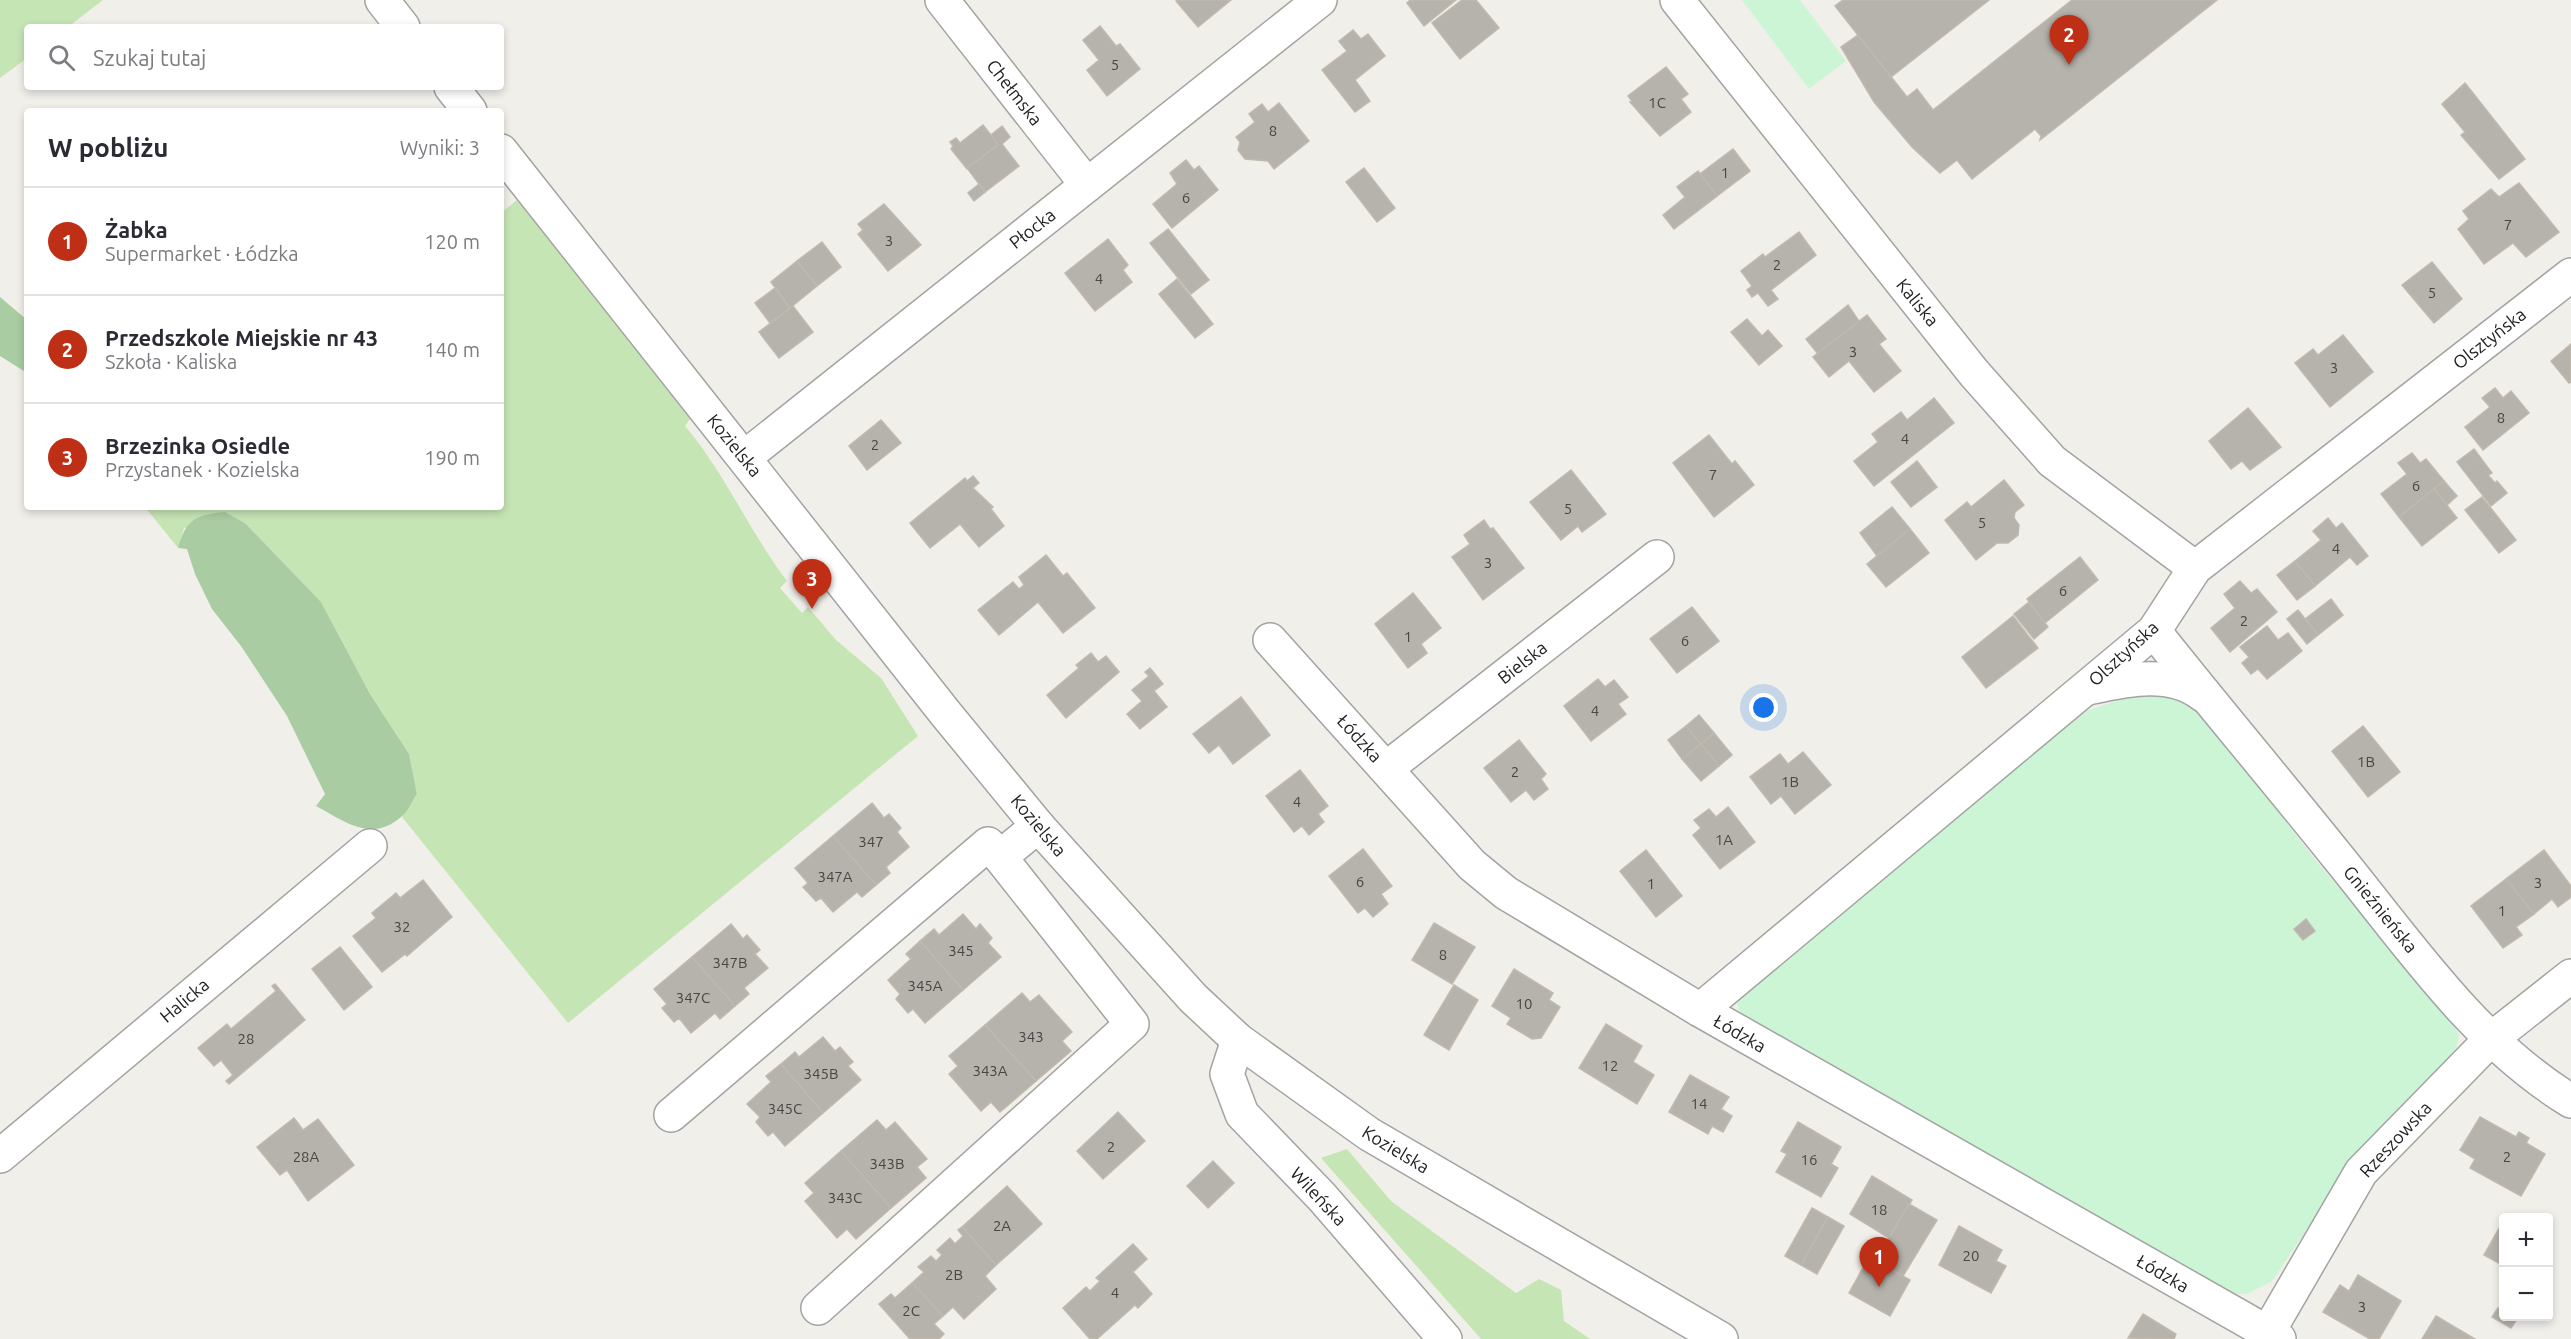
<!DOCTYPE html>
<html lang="pl">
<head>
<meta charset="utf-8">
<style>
	:root { --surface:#fff; --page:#f7f7f7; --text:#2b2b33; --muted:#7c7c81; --line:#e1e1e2; --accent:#be2f15 }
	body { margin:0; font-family:Ubuntu,sans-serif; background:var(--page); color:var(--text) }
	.controls { position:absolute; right:18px; bottom:18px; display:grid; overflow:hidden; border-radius:6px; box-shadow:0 3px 9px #0003 }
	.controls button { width:54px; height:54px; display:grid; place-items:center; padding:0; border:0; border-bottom:2px solid var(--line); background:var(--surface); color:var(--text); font:30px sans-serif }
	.you { position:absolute; left:1764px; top:708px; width:21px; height:21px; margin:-15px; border:4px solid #fff; border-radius:50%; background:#1a73e8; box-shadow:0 0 0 9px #1a73e833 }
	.badge { display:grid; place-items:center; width:39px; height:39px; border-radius:50%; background:var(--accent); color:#fff; font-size:20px; font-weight:700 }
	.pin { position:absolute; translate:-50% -50px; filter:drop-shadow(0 2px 3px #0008) }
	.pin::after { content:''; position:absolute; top:32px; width:21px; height:18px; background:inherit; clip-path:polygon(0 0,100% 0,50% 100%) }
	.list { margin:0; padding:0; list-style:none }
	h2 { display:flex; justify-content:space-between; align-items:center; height:78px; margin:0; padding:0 24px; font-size:26px }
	h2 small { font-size:20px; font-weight:400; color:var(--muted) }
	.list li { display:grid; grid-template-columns:39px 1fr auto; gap:18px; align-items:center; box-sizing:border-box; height:108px; padding:0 24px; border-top:2px solid var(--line) }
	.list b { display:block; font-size:22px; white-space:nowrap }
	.list p { margin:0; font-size:20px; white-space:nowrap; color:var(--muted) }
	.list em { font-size:20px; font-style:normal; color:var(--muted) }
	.icon { flex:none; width:33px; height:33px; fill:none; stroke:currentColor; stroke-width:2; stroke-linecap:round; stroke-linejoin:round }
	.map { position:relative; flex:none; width:2571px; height:1339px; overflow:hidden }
	.search { position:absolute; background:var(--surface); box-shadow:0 3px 9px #0003; left:24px; top:24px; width:480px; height:66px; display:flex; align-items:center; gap:15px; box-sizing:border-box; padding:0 21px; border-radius:6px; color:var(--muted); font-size:22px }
	.panel { position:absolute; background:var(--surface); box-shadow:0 3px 9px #0003; left:24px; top:108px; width:480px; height:402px; border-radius:6px }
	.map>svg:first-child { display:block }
	.grass { fill:#c6e5b5 }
	.forest { fill:#a9cca3 }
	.park { fill:#ccf5d6 }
	.building { fill:#b6b2ac; stroke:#c1b9ad; stroke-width:1.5 }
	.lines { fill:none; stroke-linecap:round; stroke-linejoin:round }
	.minor-casing { stroke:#a3a3a3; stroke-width:36 }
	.minor { stroke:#fff; stroke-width:33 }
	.labels { text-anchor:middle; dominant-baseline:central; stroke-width:6; stroke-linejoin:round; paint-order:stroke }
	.number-label { font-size:15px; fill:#474644 }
	.street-label { font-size:18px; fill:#222; stroke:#fff }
</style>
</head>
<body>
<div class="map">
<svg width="2571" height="1339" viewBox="0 0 2571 1339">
	<rect width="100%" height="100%" fill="#f1efe9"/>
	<g class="grass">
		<path d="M0 0H103L68 27H27V58L0 78Z"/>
		<path d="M517 200 690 419 685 426C725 473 749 531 787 581L780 588 802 613 808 607 836 640 881 678 918 736 568 1023 402 817 417 794 409 754 370 694 321 602 246 524 184 528 178 548 145 507H501V213Z"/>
		<path d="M1347 1149 1391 1201 1516 1293 1539 1279 1561 1290 1564 1321 1590 1339H1481L1321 1158Z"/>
	</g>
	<g class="forest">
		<path d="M0 297 27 320V373L0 356Z"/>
		<path d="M225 512 246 524 321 602 370 694 409 754 417 794C412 801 408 812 401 817 371 843 344 821 316 806L325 794 287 716 241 646 212 609 195 574 187 549 178 548C186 519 196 515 225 512Z"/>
	</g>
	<g class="park">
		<path d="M1742 0H1800L1846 61 1809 89Z"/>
		<path d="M2135 695H2170L2199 710 2321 867 2445 1008 2459 1035 2455 1056 2350 1166 2272 1281 2247 1294H2232L1747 1020C1739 1012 1737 1008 1737 997L2079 713Z"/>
	</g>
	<g class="building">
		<path d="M1231 0 1198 27 1176 1 1177 0Z"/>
		<path d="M1410 0H1456L1424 26 1407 3Z"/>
		<path d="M1462 0H1476L1499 28 1460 59 1432 23Z"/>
		<path d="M1843 0H1989L1891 77 1835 6Z"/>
		<path d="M2072 0H2217L2040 140 2041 136 2035 129 1972 179 1957 160 1940 173 1912 147 1874 102 1841 47 1858 35 1907 97 1917 89 1933 110Z"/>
		<path d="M1100 26 1116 46 1120 44 1140 69 1107 96 1087 70 1099 60 1083 40Z"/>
		<path d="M1353 30 1361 39 1368 34 1385 56 1355 80 1370 101 1355 112 1322 70 1347 51 1339 41Z"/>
		<path d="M1666 67 1688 94 1681 99 1691 112 1660 136 1630 102 1632 101 1628 96Z"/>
		<path d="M2465 83 2525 159 2499 179 2461 135 2465 132 2442 104Z"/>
		<path d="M1279 103 1309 141 1274 169 1268 161 1245 159 1238 150 1240 142 1236 137 1255 122 1249 114 1262 104 1268 112Z"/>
		<path d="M983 125 998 144 967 169 951 149 953 146 950 142 956 138 960 143Z"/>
		<path d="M1002 126 1010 137 1002 144 1019 166 985 192 967 168 998 145 991 135Z"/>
		<path d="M1733 149 1750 171 1717 196 1700 174Z"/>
		<path d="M1186 160 1194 170 1199 166 1218 190 1172 228 1153 204 1177 184 1170 173Z"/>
		<path d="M1364 168 1395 208 1377 222 1346 182Z"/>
		<path d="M1698 171 1717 196 1674 229 1663 215 1685 197 1677 187Z"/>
		<path d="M2519 183 2559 232 2526 257 2513 243 2484 264 2458 229 2469 219 2463 211 2491 189 2499 197Z"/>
		<path d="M979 184 985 192 974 201 968 193Z"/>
		<path d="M884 204 921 245 888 271 858 234 863 230 858 224Z"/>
		<path d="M1168 229 1209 280 1191 294 1150 243Z"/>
		<path d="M1799 232 1816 255 1771 290 1778 299 1768 306 1758 293 1752 297 1747 290 1752 286 1741 271 1763 254 1765 257Z"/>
		<path d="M1108 239 1128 265 1123 270 1132 282 1095 311 1065 273Z"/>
		<path d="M822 242 841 267 817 286 797 261Z"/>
		<path d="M797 261 817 286 790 308 771 282Z"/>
		<path d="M2432 262 2462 299 2434 323 2402 285Z"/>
		<path d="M1177 279 1213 324 1195 338 1159 294Z"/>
		<path d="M775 288 790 308 770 323 755 303Z"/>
		<path d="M1848 305 1859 321 1818 354 1806 339Z"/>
		<path d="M793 306 813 332 779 358 759 332Z"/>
		<path d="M1867 315 1886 339 1879 344 1901 371 1874 392 1849 361 1829 377 1813 357Z"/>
		<path d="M1747 319 1762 336 1768 330 1782 346 1759 365 1731 332Z"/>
		<path d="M2343 335 2373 372 2330 407 2295 363 2313 349 2318 355Z"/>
		<path d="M2571 344V382L2569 383 2551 361Z"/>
		<path d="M2495 388 2503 398 2511 391 2529 413 2483 450 2465 427 2490 407 2482 398Z"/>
		<path d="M1934 398 1954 423 1874 486 1854 461 1878 442 1872 434 1901 412 1907 420Z"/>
		<path d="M2248 408 2281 447 2250 470 2242 461 2231 469 2209 441Z"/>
		<path d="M881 420 901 443 867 470 849 446Z"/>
		<path d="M1709 435 1732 464 1735 461 1754 485 1714 517 1673 463Z"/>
		<path d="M2474 449 2492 473 2488 475 2495 483 2497 481 2507 493 2491 506 2457 462Z"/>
		<path d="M2412 453 2420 463 2426 459 2444 481 2399 517 2381 494 2407 474 2398 463Z"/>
		<path d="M1917 461 1937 487 1911 507 1891 482Z"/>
		<path d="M1571 470 1606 514 1582 532 1578 526 1561 540 1530 502Z"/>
		<path d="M973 476 979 483 973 488 993 507 991 509 1004 526 979 547 960 524 930 548 910 523 965 478 967 481Z"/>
		<path d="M2004 480 2024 505 2015 512 2014 518 2019 525 2018 535 2008 543H1997L1976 560 1945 520 1967 502 1971 507Z"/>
		<path d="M2444 481 2457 496 2447 505 2434 489Z"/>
		<path d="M2434 489 2457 518 2422 546 2399 517Z"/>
		<path d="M2482 497 2516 540 2499 553 2465 510Z"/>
		<path d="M1892 507 1910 529 1877 556 1860 533Z"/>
		<path d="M2328 518 2336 528 2342 523 2368 556 2357 565 2350 557 2315 586 2295 561 2321 540 2313 531Z"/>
		<path d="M1484 520 1490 529 1493 528 1524 568 1483 600 1452 557 1470 544 1464 535Z"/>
		<path d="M1910 529 1929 553 1886 587 1867 564Z"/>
		<path d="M1046 555 1063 576 1067 573 1095 608 1063 633 1038 602 999 635 978 610 1013 582 1019 589 1024 585 1019 577Z"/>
		<path d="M2080 557 2098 580 2045 623 2027 599Z"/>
		<path d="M2295 561 2315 586 2297 600 2277 575Z"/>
		<path d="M2240 581 2251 593 2257 589 2277 612 2230 652 2211 628 2235 608 2224 594Z"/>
		<path d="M1413 593 1441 628 1421 644 1427 653 1408 668 1375 624Z"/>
		<path d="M2331 599 2343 615 2318 635 2305 619Z"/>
		<path d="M2029 602 2048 627 2034 639 2014 614Z"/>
		<path d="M1692 607 1719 641 1677 673 1650 639Z"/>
		<path d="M2298 610 2318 635 2307 644 2287 619Z"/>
		<path d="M2013 616 2038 648 1986 688 1962 657Z"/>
		<path d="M2267 626 2278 640 2288 633 2302 651 2267 679 2258 669 2251 674 2242 663 2249 657 2240 647Z"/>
		<path d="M1091 653 1098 662 1106 656 1119 672 1066 718 1047 695 1079 668 1076 665Z"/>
		<path d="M1150 668 1163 684 1154 691 1167 707 1140 729 1127 714 1142 701 1132 690 1149 676 1145 672Z"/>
		<path d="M1598 679 1605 687 1614 680 1628 697 1618 704 1626 714 1591 741 1564 706Z"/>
		<path d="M1241 697 1270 735 1233 764 1219 745 1209 753 1193 734Z"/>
		<path d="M1699 715 1714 733 1701 744 1686 726Z"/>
		<path d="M1686 726 1701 744 1682 759 1668 740Z"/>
		<path d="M2363 726 2400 772 2368 797 2332 751Z"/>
		<path d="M1714 733 1732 755 1719 766 1701 744Z"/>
		<path d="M1519 740 1546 774 1541 779 1548 789 1534 800 1526 790 1511 802 1484 768Z"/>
		<path d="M1701 744 1719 766 1701 781 1682 759Z"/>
		<path d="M1803 752 1831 785 1795 814 1781 796 1771 804 1750 777 1780 754 1788 764Z"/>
		<path d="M1300 770 1328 806 1318 814 1324 822 1309 835 1302 826 1294 832 1266 796Z"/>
		<path d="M872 803 884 818 889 814 901 828 897 832 909 847 886 867 890 873 876 885 833 836Z"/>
		<path d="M1728 807 1755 842 1720 869 1693 835 1701 828 1694 820 1709 809 1716 817Z"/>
		<path d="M833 836 876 885 862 897 857 892 833 912 821 898 816 901 803 887 808 883 795 868Z"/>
		<path d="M1363 849 1392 886 1381 894 1388 904 1373 917 1365 908 1358 913 1329 876Z"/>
		<path d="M1646 850 1682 896 1656 917 1620 871Z"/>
		<path d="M2544 850 2571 886V897L2558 907 2552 899 2534 914 2506 879Z"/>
		<path d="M2506 879 2534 914 2516 927 2522 935 2503 948 2471 906Z"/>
		<path d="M423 880 452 917 407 956 405 954 382 972 353 936 376 918 372 913 396 893 400 898Z"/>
		<path d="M963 914 976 929 980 924 992 938 988 943 1001 957 963 990 920 941 934 929 939 935Z"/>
		<path d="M2306 919 2315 931 2303 940 2294 929Z"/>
		<path d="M1434 923 1475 947 1452 984 1412 960Z"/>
		<path d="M731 924 743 939 747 935 760 950 755 954 768 968 744 988 749 994 735 1006 692 957Z"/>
		<path d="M920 941 963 990 925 1023 913 1009 908 1013 896 999 900 994 888 980 911 959 906 954Z"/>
		<path d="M340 947 372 987 344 1010 312 969Z"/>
		<path d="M692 957 735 1006 720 1019 715 1013 691 1033 679 1018 674 1022 662 1008 667 1004 654 989Z"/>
		<path d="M1514 969 1553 993 1549 1000 1560 1007 1541 1038 1532 1039 1507 1024 1511 1018 1492 1006Z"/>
		<path d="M275 984 305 1020 229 1084 226 1081 233 1075 221 1060 214 1066 198 1048 227 1024 231 1029 276 991 272 986Z"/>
		<path d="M1454 985 1478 1000 1449 1050 1424 1035Z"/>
		<path d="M1022 993 1030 1002 1039 995 1072 1032 1062 1041 1071 1051 1036 1081 985 1025Z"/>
		<path d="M1606 1024 1642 1046 1633 1062 1654 1075 1637 1104 1579 1068Z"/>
		<path d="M985 1025 1036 1081 1000 1112 991 1102 981 1111 949 1074 958 1066 949 1056Z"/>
		<path d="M823 1037 835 1051 840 1047 853 1062 848 1066 861 1080 823 1113 781 1064 795 1052 799 1057Z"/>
		<path d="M781 1064 823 1113 785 1146 773 1132 768 1136 756 1122 760 1117 747 1104 771 1082 766 1076Z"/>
		<path d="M1690 1075 1729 1097 1721 1109 1732 1116 1723 1132 1712 1126 1708 1134 1669 1112Z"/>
		<path d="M1118 1112 1145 1141 1103 1179 1077 1151Z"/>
		<path d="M2480 1117 2516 1137 2519 1132 2529 1138 2526 1143 2545 1154 2521 1196 2470 1168 2475 1159 2460 1150Z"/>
		<path d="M294 1118 303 1130 318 1119 354 1165 308 1201 287 1170 280 1175 257 1147Z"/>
		<path d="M877 1120 886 1130 895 1122 927 1159 917 1167 926 1178 891 1208 841 1151Z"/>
		<path d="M1798 1122 1841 1147 1831 1164 1838 1168 1821 1197 1776 1172 1787 1154 1781 1151Z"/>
		<path d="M841 1151 891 1208 856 1239 847 1229 837 1238 805 1201 814 1193 805 1183Z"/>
		<path d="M1213 1161 1234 1183 1208 1208 1187 1186Z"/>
		<path d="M1872 1176 1912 1200 1889 1238 1850 1214Z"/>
		<path d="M1007 1186 1042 1224 996 1265 962 1227Z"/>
		<path d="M1909 1204 1937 1220 1903 1276 1875 1261Z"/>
		<path d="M1812 1208 1828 1217 1801 1265 1785 1256Z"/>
		<path d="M1828 1217 1844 1226 1817 1274 1801 1265Z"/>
		<path d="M2501 1225 2504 1226V1266L2484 1255Z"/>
		<path d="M1959 1226 2002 1250 1996 1261 2006 1266 1991 1293 1939 1265Z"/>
		<path d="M962 1227 996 1265 985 1276 996 1289 964 1319 953 1307 943 1316 912 1283 924 1272 918 1267 931 1256 936 1261 942 1255 937 1250 950 1238 955 1244 963 1236 958 1230Z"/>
		<path d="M1133 1244 1147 1259 1133 1272 1152 1294 1138 1308 1135 1305 1097 1339H1090L1063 1308 1086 1287 1090 1291 1100 1281 1096 1278Z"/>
		<path d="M1869 1257 1910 1280 1890 1316 1849 1293Z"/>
		<path d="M2358 1275 2401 1301 2379 1339H2370L2323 1312 2340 1285 2349 1291Z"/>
		<path d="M912 1283 943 1316 934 1324 944 1334 939 1339H910L879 1304 891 1294 895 1298Z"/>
		<path d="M2498 1308 2504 1311V1316L2517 1319 2511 1328 2492 1317Z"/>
		<path d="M2143 1314 2176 1334 2174 1339 2128 1338Z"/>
		<path d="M2436 1316 2475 1339H2422Z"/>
	</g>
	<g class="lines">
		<g class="minor-casing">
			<g id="minor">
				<path d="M382 0 403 27"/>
				<path d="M942 0 1087 185"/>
				<path d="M1677 0 1974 373 2052 461 2195 568"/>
				<path d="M451 87 470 111"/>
				<path d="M501 151 946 714 1038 826 1193 998 1238 1040 1369 1134 1721 1339"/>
				<path d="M745 457 1320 0"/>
				<path d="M2154 631C2214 707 2277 781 2337 856 2408 943 2474 1042 2571 1101"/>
				<path d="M1270 640 1472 865 1506 893 1700 1010 2279 1339"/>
				<path d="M2088 688C2125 680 2170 669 2203 695"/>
				<path d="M1387 768 1657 557"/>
				<path d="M1700 1010 2154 631 2195 568 2571 275"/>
				<path d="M1238 1040 1227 1074 1242 1114 1322 1197 1445 1339"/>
				<path d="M671 1115 988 844 1000 857"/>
				<path d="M0 1156 370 846"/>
				<path d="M818 1308 1132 1024 1000 857 1038 826"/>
				<path d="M2264 1339 2361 1172 2490 1040 2571 976"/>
			</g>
		</g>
		<use href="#minor" class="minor"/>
	</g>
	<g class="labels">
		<g class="number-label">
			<text x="1115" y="64">5</text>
			<text x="1657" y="102">1C</text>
			<text x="1273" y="130">8</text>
			<text x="1725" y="172">1</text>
			<text x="1186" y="197">6</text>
			<text x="2508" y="224">7</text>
			<text x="889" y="240">3</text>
			<text x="1777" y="264">2</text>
			<text x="1099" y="278">4</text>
			<text x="2432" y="292">5</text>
			<text x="1853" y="351">3</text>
			<text x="2334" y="367">3</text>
			<text x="2501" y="417">8</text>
			<text x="1905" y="438">4</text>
			<text x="875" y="444">2</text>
			<text x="1713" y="474">7</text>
			<text x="2416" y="485">6</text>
			<text x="1568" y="508">5</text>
			<text x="1982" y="522">5</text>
			<text x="2336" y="548">4</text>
			<text x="1488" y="562">3</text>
			<text x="2063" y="590">6</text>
			<text x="2244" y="620">2</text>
			<text x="1408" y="636">1</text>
			<text x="1685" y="640">6</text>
			<text x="1595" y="710">4</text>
			<text x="2366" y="761">1B</text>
			<text x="1515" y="771">2</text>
			<text x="1790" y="781">1B</text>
			<text x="1297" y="801">4</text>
			<text x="1724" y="839">1A</text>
			<text x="871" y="841">347</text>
			<text x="835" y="876">347A</text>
			<text x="1360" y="881">6</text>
			<text x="2538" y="882">3</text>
			<text x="1651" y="883">1</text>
			<text x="2502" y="910">1</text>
			<text x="402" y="926">32</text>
			<text x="961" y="950">345</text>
			<text x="1443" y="954">8</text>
			<text x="730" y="962">347B</text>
			<text x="925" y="985">345A</text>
			<text x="693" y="997">347C</text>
			<text x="1524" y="1003">10</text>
			<text x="1031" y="1036">343</text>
			<text x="246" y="1038">28</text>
			<text x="1610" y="1065">12</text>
			<text x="990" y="1070">343A</text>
			<text x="821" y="1073">345B</text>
			<text x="1699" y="1103">14</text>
			<text x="785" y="1108">345C</text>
			<text x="1111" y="1146">2</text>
			<text x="306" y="1156">28A</text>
			<text x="2507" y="1156">2</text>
			<text x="1809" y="1159">16</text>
			<text x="887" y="1163">343B</text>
			<text x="845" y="1197">343C</text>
			<text x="1879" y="1209">18</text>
			<text x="1002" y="1225">2A</text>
			<text x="1971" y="1255">20</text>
			<text x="954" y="1274">2B</text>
			<text x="1115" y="1292">4</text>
			<text x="2362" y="1306">3</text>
			<text x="911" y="1310">2C</text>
		</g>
		<g class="street-label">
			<text transform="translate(1015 92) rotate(52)">Chełmska</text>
			<text transform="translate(1032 228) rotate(-38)">Płocka</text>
			<text transform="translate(1918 302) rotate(51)">Kaliska</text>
			<text transform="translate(2489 338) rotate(-38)">Olsztyńska</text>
			<text transform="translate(735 445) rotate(51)">Kozielska</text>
			<text transform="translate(2123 653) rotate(-42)">Olsztyńska</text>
			<text transform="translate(1522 662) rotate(-38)">Bielska</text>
			<text transform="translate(1360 738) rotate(48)">Łódzka</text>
			<text transform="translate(1039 825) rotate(50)">Kozielska</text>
			<text transform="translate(2381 909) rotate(51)">Gnieźnieńska</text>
			<text transform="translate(184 1000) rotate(-40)">Halicka</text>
			<text transform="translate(1740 1033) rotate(30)">Łódzka</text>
			<text transform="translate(2395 1139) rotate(-47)">Rzeszowska</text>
			<text transform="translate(1396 1149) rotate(31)">Kozielska</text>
			<text transform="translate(1319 1196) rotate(47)">Wileńska</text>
			<text transform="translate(2163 1273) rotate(30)">Łódzka</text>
		</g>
	</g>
</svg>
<div class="controls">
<button>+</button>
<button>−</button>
</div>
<div class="you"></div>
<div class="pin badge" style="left:1879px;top:1287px">1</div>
<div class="pin badge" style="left:2069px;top:65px">2</div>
<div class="pin badge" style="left:812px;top:609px">3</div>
<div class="search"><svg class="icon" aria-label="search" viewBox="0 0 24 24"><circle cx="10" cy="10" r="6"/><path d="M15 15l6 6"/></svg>Szukaj tutaj</div>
<section class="panel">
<h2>W pobliżu<small>Wyniki: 3</small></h2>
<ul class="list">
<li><span class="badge">1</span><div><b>Żabka</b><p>Supermarket · Łódzka</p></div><em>120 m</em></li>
<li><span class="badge">2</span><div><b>Przedszkole Miejskie nr 43</b><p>Szkoła · Kaliska</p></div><em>140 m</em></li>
<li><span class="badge">3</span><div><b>Brzezinka Osiedle</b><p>Przystanek · Kozielska</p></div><em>190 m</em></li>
</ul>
</section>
</div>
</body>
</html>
